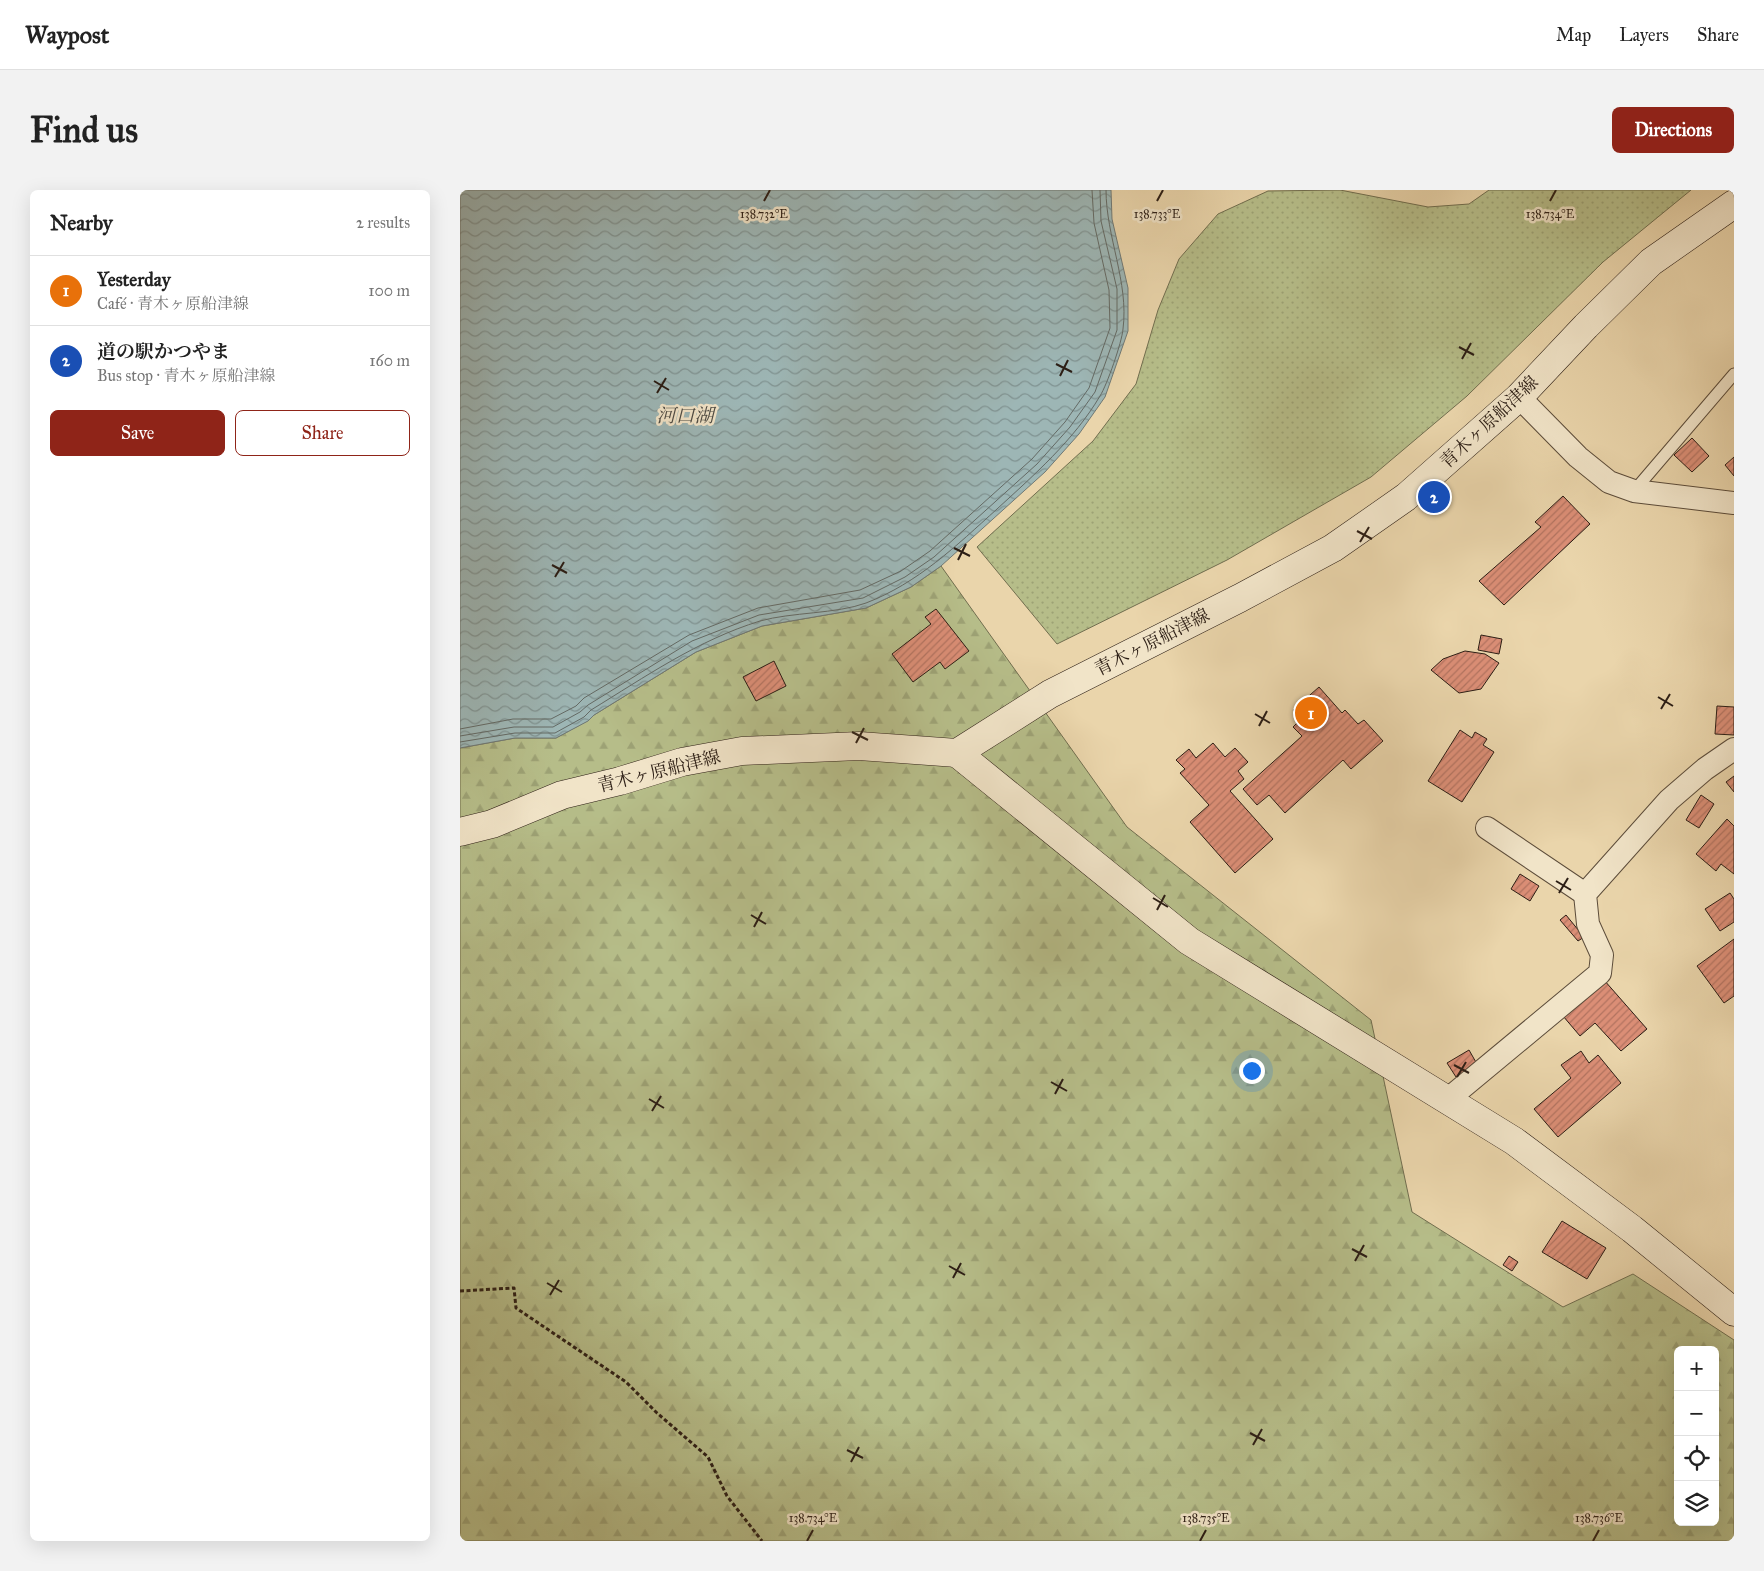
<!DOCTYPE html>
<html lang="en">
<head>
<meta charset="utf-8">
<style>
	:root { --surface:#fff; --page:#f2f2f2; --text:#222; --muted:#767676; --line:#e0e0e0; --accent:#8f2418 }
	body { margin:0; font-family:"IM FELL Great Primer","Noto Serif JP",serif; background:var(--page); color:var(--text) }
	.controls { position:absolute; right:15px; bottom:15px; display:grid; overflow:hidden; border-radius:8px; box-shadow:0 5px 20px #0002 }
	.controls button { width:45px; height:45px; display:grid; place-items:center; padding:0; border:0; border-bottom:1px solid var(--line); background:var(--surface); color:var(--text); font:25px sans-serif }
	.you { position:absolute; left:791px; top:880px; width:18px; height:18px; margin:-12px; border:4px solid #fff; border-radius:50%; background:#1a73e8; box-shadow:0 0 0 8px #1a73e833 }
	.badge { display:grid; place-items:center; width:32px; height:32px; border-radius:50%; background:var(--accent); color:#fff; font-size:16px; font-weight:700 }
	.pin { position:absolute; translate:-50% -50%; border:2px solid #fff; box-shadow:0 1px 5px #0006 }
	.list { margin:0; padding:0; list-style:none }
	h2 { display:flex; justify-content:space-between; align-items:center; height:65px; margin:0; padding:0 20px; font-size:21px }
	h2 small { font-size:16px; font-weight:400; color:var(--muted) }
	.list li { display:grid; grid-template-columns:32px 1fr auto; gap:15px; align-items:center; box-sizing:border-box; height:70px; padding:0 20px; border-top:1px solid var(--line) }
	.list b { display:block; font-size:19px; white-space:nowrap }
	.list p { margin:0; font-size:16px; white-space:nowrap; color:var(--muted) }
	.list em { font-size:16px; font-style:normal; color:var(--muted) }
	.actions { display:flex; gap:10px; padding:15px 20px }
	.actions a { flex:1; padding:11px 0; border:1px solid var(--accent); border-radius:8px; text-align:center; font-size:18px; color:var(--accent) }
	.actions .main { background:var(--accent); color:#fff }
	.icon { flex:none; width:28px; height:28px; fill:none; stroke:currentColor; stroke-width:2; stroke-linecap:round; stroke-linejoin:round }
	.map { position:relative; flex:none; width:1274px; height:1351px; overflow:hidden; border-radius:8px }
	header { display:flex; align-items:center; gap:30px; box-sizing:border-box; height:70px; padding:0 25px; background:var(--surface); border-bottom:1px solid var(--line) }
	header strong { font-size:24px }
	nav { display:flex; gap:28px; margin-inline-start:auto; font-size:18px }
	.intro { display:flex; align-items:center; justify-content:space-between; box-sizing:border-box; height:120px; padding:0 30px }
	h1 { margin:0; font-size:35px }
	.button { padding:12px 22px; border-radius:8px; background:var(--accent); color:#fff; font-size:18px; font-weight:700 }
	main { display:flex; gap:30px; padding:0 30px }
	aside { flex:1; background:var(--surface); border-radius:8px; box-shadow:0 5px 20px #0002 }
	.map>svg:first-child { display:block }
	.grass { fill:url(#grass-dots); stroke:#716e4f }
	.forest { fill:url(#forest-firs); stroke:#716e4f; fill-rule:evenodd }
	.water { fill:url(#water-waves); stroke:#707975 }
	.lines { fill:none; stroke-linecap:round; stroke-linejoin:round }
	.shore { stroke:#646a65; stroke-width:1 }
	.building { fill:url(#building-hatch); stroke:#2c1e15 }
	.lane-casing { stroke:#5c4c3a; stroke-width:13 }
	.street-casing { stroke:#5c4c3a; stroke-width:24 }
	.secondary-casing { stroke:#2c1e15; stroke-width:29 }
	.path { stroke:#2c1e15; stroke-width:3; stroke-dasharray:4 2.5; stroke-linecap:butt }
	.lane { stroke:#f1e4c8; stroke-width:11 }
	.street { stroke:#f1e4c8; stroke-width:22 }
	.secondary { stroke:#f1e4c8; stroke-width:28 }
	.ticks { fill:none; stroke:#2c1e15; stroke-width:2 }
	.labels { text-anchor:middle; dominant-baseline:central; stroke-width:5; stroke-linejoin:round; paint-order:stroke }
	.street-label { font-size:18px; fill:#2c1e15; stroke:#f1e4c8 }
	.water-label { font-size:19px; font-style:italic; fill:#4e4c45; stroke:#f1e4c8 }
	.ticks-label { font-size:12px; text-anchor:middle; fill:#2c1e15; stroke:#f1e4c8; stroke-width:5; stroke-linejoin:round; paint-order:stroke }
</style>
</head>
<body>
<header>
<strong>Waypost</strong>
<nav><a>Map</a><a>Layers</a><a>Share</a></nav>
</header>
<div class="intro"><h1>Find us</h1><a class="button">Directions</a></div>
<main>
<aside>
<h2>Nearby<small>2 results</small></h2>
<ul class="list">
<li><span class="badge" style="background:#e8710a">1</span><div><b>Yesterday</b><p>Café · 青木ヶ原船津線</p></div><em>100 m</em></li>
<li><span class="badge" style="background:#1a4fb4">2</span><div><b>道の駅かつやま</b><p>Bus stop · 青木ヶ原船津線</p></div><em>160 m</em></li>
</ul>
<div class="actions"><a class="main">Save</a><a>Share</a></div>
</aside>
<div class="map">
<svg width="1274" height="1351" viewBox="0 0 1274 1351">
	<defs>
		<pattern id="grass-dots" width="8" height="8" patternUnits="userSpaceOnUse" patternTransform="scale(1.25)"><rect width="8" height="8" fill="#b6bd89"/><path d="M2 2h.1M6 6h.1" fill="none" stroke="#9da275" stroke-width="1.8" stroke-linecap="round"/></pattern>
		<pattern id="forest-firs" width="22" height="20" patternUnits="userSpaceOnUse" patternTransform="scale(1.25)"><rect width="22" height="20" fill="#b6bd89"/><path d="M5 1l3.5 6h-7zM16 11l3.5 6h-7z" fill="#9da275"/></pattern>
		<pattern id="water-waves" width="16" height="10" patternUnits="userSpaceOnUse" patternTransform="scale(1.25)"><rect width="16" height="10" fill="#9db6b5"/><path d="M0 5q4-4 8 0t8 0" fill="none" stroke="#809392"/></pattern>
		<pattern id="building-hatch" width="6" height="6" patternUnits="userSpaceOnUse" patternTransform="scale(1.25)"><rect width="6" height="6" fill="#db8e76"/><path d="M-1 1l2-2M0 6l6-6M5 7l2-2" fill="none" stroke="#b27360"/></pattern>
	</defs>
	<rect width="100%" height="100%" fill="#ead5ab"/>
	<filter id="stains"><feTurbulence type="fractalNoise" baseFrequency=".004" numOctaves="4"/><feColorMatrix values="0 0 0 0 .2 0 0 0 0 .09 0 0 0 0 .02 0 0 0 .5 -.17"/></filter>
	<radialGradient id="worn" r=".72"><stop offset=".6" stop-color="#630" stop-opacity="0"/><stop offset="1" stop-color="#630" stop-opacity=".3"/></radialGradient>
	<path class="grass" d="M880 0 968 17 1009 14 1029 0H1231L1143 72 1007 206 911 287 767 370 597 454 517 357 633 251 676 194 698 120 719 69 758 24 808 1Z"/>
	<path class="forest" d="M481 376 667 637 911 830 952 1022 1103 1117 1173 1084 1274 1150V1351H0V558L55 548H96L127 531 134 525 236 462 302 436 406 418 451 397ZM1218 1160H1255V1332H1218Z"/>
	<path class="water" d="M0 0H651L652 29 668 98V141L645 207 619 244 585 282 481 376 451 397 406 418 302 436 236 462 134 525 128 531 96 548H55L0 558Z"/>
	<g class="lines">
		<g class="shore">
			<path d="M0 539 53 529H91L116 516 124 508 229 445 298 418 400 400 441 381 470 361 572 269 605 232 629 198 650 138 649 100 634 33 632 0"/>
			<path d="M0 546 54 537H93L120 522 128 515 232 451 299 425 403 408 445 387 474 367 577 274 610 237 635 202 657 140V99L641 31 640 0"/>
			<path d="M0 552 55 543H95L124 527 131 520C185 487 238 450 300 431 332 422 376 424 406 413 458 393 496 356 537 319 574 285 614 250 640 206 647 195 662 152 663 139 669 92 646 47 646 0"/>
		</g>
	</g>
	<g class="building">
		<path d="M1232 248 1249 266 1232 282 1214 265Z"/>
		<path d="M1274 267V286L1265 275Z"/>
		<path d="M1103 306 1130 334 1044 415 1019 391 1081 337 1075 332Z"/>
		<path d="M476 419 509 461 485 479 480 472 453 492 432 464 471 434 465 427Z"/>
		<path d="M1021 445 1042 449 1039 464 1018 460Z"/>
		<path d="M1005 461 1025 464 1039 473 1021 499 999 503 971 480 983 469Z"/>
		<path d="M314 471 326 496 296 511 283 487Z"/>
		<path d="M859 497 882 523 885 520 898 534 904 530 923 551 891 579 883 570 825 623 809 605 797 615 783 599 842 546 833 537 841 529 833 520Z"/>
		<path d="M1257 516 1274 517V545L1255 544Z"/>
		<path d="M1000 540 1012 548 1015 542 1027 549 1023 555 1034 562 1002 612 968 591Z"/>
		<path d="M753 553 765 567 775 558 788 572 778 581 784 589 770 601 813 649 775 683 730 632 749 615 720 583 725 579 716 570 729 559 736 568Z"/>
		<path d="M1274 586V602L1266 592Z"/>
		<path d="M1241 605 1254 614 1239 638 1226 630Z"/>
		<path d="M1267 629 1274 636V684L1261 674 1256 681 1236 664Z"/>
		<path d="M1060 684 1079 696 1070 711 1051 699Z"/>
		<path d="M1270 703 1274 709V732L1260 741 1245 719Z"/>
		<path d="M1106 725 1124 747 1118 751 1100 730Z"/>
		<path d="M1274 749V806L1264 813 1237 776Z"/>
		<path d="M1144 790 1187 839 1161 861 1135 833 1120 846 1103 826Z"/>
		<path d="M1009 860 1017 874 996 887 987 873Z"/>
		<path d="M1121 861 1129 873 1138 865 1161 893 1098 947 1074 919 1111 888 1101 875Z"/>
		<path d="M1102 1031 1146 1058 1127 1089 1082 1062Z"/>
		<path d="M1049 1066 1058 1072 1052 1081 1043 1075Z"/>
	</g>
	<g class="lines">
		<g class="lane-casing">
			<path id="lane" d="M1174 301 1274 184"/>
		</g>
		<g class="street-casing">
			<g id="street">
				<path d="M1059 207 1118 267 1149 292 1174 301 1274 313"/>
				<path d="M1027 638 1125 704"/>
				<path d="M987 910 1140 783 1142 765 1128 734 1125 704 1209 610 1245 579 1274 559"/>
			</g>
		</g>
		<g class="secondary-casing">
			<g id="secondary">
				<path d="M497 563 729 751 1054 951 1172 1039 1274 1122"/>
				<path d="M0 642 32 634 102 605 160 591 222 572 282 561 399 556 497 563 590 504 780 408 873 358 946 307 1059 207 1126 136 1191 72 1274 14"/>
			</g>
		</g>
		<path class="path" d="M0 1101 54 1098 56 1118 166 1192 197 1223 248 1267 267 1306 302 1351"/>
		<use href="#lane" class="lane"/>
		<use href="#street" class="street"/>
		<use href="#secondary" class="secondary"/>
	</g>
	<path class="ticks" d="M304 11 310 0M697 11 703 0M1090 11 1096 0M999 157 1014 165M1002 169 1011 153M596 174 612 182M600 186 608 170M194 191 209 200M197 203 206 188M897 341 912 349M900 352 909 337M494 358 510 366M498 370 506 354M92 375 107 383M95 387 104 372M1198 507 1213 516M1201 519 1210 504M795 524 810 533M799 536 807 521M392 542 408 550M396 553 404 538M1096 691 1111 700M1099 703 1108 688M693 708 708 717M697 720 705 705M291 725 306 734M294 737 302 722M994 875 1009 883M997 887 1006 872M591 892 607 901M595 904 603 889M189 909 204 918M192 921 201 906M892 1059 907 1067M895 1071 904 1055M489 1076 505 1085M493 1088 501 1073M87 1093 102 1102M90 1105 99 1090M790 1243 805 1251M793 1255 802 1239M387 1260 403 1268M391 1272 399 1257M347 1351 353 1340M740 1351 746 1340M1133 1351 1139 1340"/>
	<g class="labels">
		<g class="street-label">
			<text transform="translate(1029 232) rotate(-43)">青木ヶ原船津線</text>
			<text transform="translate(692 452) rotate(-27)">青木ヶ原船津線</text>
			<text transform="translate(199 581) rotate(-14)">青木ヶ原船津線</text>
		</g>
		<g class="water-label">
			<text x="225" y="225">河口湖</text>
		</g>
	</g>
	<g class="ticks-label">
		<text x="304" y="28">138.732°E</text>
		<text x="697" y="28">138.733°E</text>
		<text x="1090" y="28">138.734°E</text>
		<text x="353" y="1332">138.734°E</text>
		<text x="746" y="1332">138.735°E</text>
		<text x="1139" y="1332">138.736°E</text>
	</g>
	<rect width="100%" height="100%" filter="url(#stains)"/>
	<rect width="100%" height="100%" fill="url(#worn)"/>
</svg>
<div class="controls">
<button>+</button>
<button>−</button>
<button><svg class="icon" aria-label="locate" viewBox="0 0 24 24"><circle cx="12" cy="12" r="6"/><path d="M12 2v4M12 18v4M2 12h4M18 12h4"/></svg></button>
<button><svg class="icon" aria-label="layers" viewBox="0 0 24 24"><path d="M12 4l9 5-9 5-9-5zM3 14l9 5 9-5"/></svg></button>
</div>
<div class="you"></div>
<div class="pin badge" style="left:851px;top:523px;background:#e8710a">1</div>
<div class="pin badge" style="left:974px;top:307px;background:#1a4fb4">2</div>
</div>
</main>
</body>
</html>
